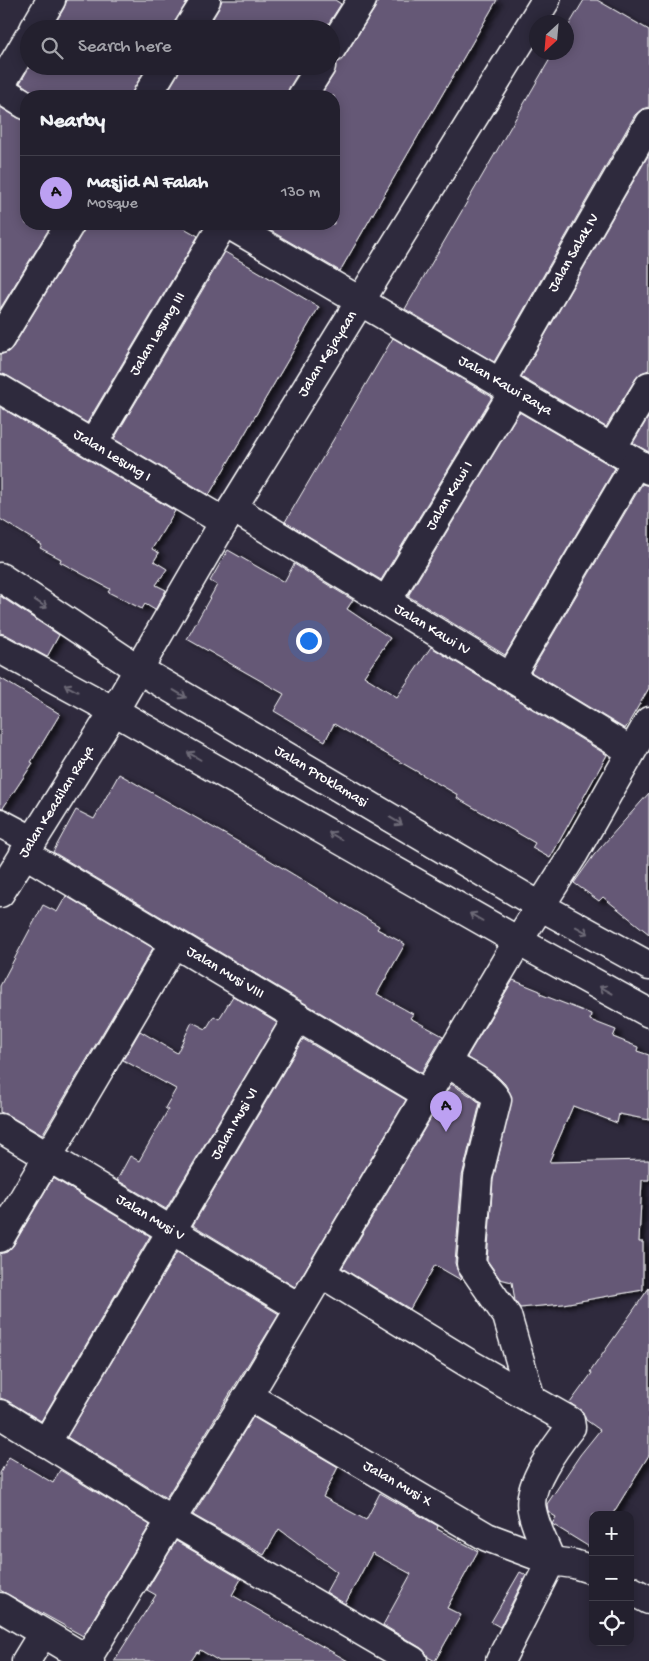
<!DOCTYPE html>
<html lang="en">
<head>
<meta charset="utf-8">
<style>
	:root { --surface:#23202e; --page:#2b2836; --text:#f1f3f6; --muted:#a3a3aa; --line:#403e4a; --accent:#bca0f2 }
	body { margin:0; font-family:"Gochi Hand",sans-serif; background:var(--page); color:var(--text) }
	.controls { position:absolute; right:15px; bottom:15px; display:grid; overflow:hidden; border-radius:10px; box-shadow:0 2px 12px #0003 }
	.controls button { width:45px; height:45px; display:grid; place-items:center; padding:0; border:0; border-bottom:1px solid var(--line); background:var(--surface); color:var(--text); font:25px sans-serif }
	.compass { position:absolute; left:529px; top:15px; width:45px; height:45px; border-radius:50%; background:var(--surface); box-shadow:0 2px 12px #0003; rotate:206deg }
	.you { position:absolute; left:308px; top:640px; width:18px; height:18px; margin:-12px; border:4px solid #fff; border-radius:50%; background:#1a73e8; box-shadow:0 0 0 8px #1a73e833 }
	.badge { display:grid; place-items:center; width:32px; height:32px; border-radius:50%; background:var(--accent); color:#111; font-size:16px; font-weight:700 }
	.pin { position:absolute; translate:-50% -41px; filter:drop-shadow(0 1px 2px #0008) }
	.pin::after { content:''; position:absolute; top:26px; width:18px; height:15px; background:inherit; clip-path:polygon(0 0,100% 0,50% 100%) }
	.list { margin:0; padding:0; list-style:none }
	h2 { display:flex; justify-content:space-between; align-items:center; height:65px; margin:0; padding:0 20px; font-size:21px }
	h2 small { font-size:16px; font-weight:400; color:var(--muted) }
	.list li { display:grid; grid-template-columns:32px 1fr auto; gap:15px; align-items:center; box-sizing:border-box; height:75px; padding:0 20px; border-top:1px solid var(--line) }
	.list b { display:block; font-size:19px; white-space:nowrap }
	.list p { margin:0; font-size:16px; white-space:nowrap; color:var(--muted) }
	.list em { font-size:16px; font-style:normal; color:var(--muted) }
	.icon { flex:none; width:28px; height:28px; fill:none; stroke:currentColor; stroke-width:2; stroke-linecap:round; stroke-linejoin:round }
	.map { position:relative; flex:none; width:649px; height:1661px; overflow:hidden }
	.search { position:absolute; background:var(--surface); box-shadow:0 2px 12px #0003; left:20px; top:20px; width:320px; height:55px; display:flex; align-items:center; gap:12px; box-sizing:border-box; padding:0 18px; border-radius:28px; color:var(--muted); font-size:19px }
	.panel { position:absolute; background:var(--surface); box-shadow:0 2px 12px #0003; left:20px; top:90px; width:320px; height:140px; border-radius:20px }
	.map>svg:first-child { display:block }
	.building { fill:#655976; stroke:#fff; filter:url(#shadow) }
	.lines { fill:none; stroke-linecap:round; stroke-linejoin:round }
	.minor-casing { stroke:#fff; stroke-width:31 }
	.minor { stroke:#2f2a3d; stroke-width:28 }
	.oneway { stroke:#6d6a77 }
	.labels { text-anchor:middle; dominant-baseline:central; stroke-width:4.5; stroke-linejoin:round; paint-order:stroke }
	.street-label { font-size:15px; fill:#fff; stroke:#2f2a3d }
</style>
</head>
<body>
<div class="map">
<svg width="649" height="1661" viewBox="0 0 649 1661">
	<defs>
		<filter id="shadow"><feDropShadow dx="5.5" dy="3" stdDeviation="2.5" flood-color="#0009"/></filter>
	</defs>
	<rect width="100%" height="100%" fill="#2f2a3d"/>
	<filter id="ink" filterUnits="userSpaceOnUse"><feTurbulence type="fractalNoise" baseFrequency=".02" numOctaves="2"/><feDisplacementMap in="SourceGraphic" scale="10" xChannelSelector="R" yChannelSelector="G"/><feConvolveMatrix kernelMatrix="1 2 1 2 8 2 1 2 1" color-interpolation-filters="sRGB"/></filter>
	<g filter="url(#ink)">
		<g class="building">
			<path d="M67 0H188L175 21 172 29H52L64 8Z"/>
			<path d="M222 0H335L341 4 325 29H207L219 8Z"/>
			<path d="M378 0H497L340 271 259 224H334V96H320L334 74 336 63 344 57 375 8Z"/>
			<path d="M584 0H597L649 30V107L642 109 635 115 494 362 405 309 554 52H566V30Z"/>
			<path d="M30 66H147L134 88 131 96H39L20 83Z"/>
			<path d="M181 66H302L289 88 287 96H165L178 74Z"/>
			<path d="M0 107 18 118 26 121V224H52L0 309Z"/>
			<path d="M649 154V370L641 373 636 378 606 427 521 377Z"/>
			<path d="M86 224H177L198 236 87 423 8 376 0 373V355L8 352 13 347 83 232Z"/>
			<path d="M225 252 319 307 209 495 114 439Z"/>
			<path d="M393 338 492 397 381 580 285 522Z"/>
			<path d="M0 407 175 511 152 549 159 553 154 561 167 569 156 585 166 590 155 610 145 604 142 609 108 592 110 589 60 562 61 559 40 548 42 545 0 519Z"/>
			<path d="M519 412 615 468 505 655 408 596Z"/>
			<path d="M649 416V452L633 443Z"/>
			<path d="M642 484 649 486V688L625 729 531 672Z"/>
			<path d="M228 550 284 582 294 564 353 600 347 609 390 638 364 676 397 697 431 647 607 755 550 858 532 848 535 843 457 798 458 795 334 724 325 741 274 711 284 694 187 639 217 585 210 581Z"/>
			<path d="M0 596 59 635 47 657 7 635 0 633Z"/>
			<path d="M0 678 60 714 31 762 33 763 3 808 0 807Z"/>
			<path d="M119 774 256 852 379 926 377 929 405 944 377 994 413 1014 410 1018 443 1036 421 1073 53 852 76 810 94 819Z"/>
			<path d="M649 793V934L603 897 599 901 574 883 594 855Z"/>
			<path d="M66 896 153 948 42 1135 8 1115 0 1112V986L43 905 57 912Z"/>
			<path d="M513 980 540 991V994L591 1014 590 1020 616 1030 613 1037 638 1047 637 1051 649 1055V1120L619 1114 617 1123 573 1106 549 1162 649 1160V1180H642L639 1242H643V1290L563 1304 520 1308 515 1301 512 1282 500 1279 487 1260 493 1180 512 1097 505 1084 497 1076 467 1057Z"/>
			<path d="M233 996 277 1023 166 1209 117 1180 130 1156 139 1161 168 1110 165 1108 176 1089 123 1060 140 1031 177 1053 192 1022 206 1029 214 1016 219 1019Z"/>
			<path d="M303 1039 406 1100 295 1287 193 1225Z"/>
			<path d="M451 1084 471 1096 480 1103 462 1176 455 1263 458 1272 462 1279 461 1280 435 1265 410 1309 342 1268Z"/>
			<path d="M53 1178 150 1236 41 1421 8 1401 0 1398V1254L7 1252 13 1246Z"/>
			<path d="M177 1252 279 1314 166 1498 67 1437Z"/>
			<path d="M649 1288V1455L612 1515H593V1546L591 1548 552 1524 556 1517 548 1512 547 1504 580 1455 600 1430 586 1420 583 1412 570 1403 592 1373 590 1372Z"/>
			<path d="M253 1417 338 1467 323 1497 366 1520 380 1493 438 1526 437 1529 478 1551 447 1608 461 1615 435 1661 428 1657 426 1653 421 1648 383 1625 411 1574 372 1553 345 1604 326 1592 337 1572 279 1529 264 1555 193 1515Z"/>
			<path d="M9 1457 53 1483 60 1470 150 1525 83 1636 0 1590V1473Z"/>
			<path d="M176 1541 241 1579 232 1595 348 1661H219L200 1650 199 1653 197 1652 191 1661H114L156 1595 147 1590Z"/>
			<path d="M520 1572 526 1575 500 1627 491 1622Z"/>
		</g>
		<g class="lines">
			<g class="minor-casing">
				<g id="minor">
					<path d="M34 29 51 0"/>
					<path d="M188 29 206 0"/>
					<path d="M331 49 362 0"/>
					<path d="M0 86 29 37"/>
					<path d="M0 89 26 105"/>
					<path d="M147 96 165 66"/>
					<path d="M302 96 321 66"/>
					<path d="M228 224 649 470"/>
					<path d="M0 339 70 224"/>
					<path d="M500 383 649 123"/>
					<path d="M0 389 224 522"/>
					<path d="M93 444 223 224"/>
					<path d="M612 448 649 386"/>
					<path d="M233 508 631 751"/>
					<path d="M0 577 138 669 540 906 649 966"/>
					<path d="M386 602 514 391"/>
					<path d="M0 649 114 711 518 941 649 1013"/>
					<path d="M510 677 636 463"/>
					<path d="M0 823 32 840"/>
					<path d="M24 853 426 1094"/>
					<path d="M0 893 114 711 224 522 546 0"/>
					<path d="M446 1063C463 1073 486 1082 497 1100L478 1177 471 1264 507 1316 531 1399 570 1421 571 1427C556 1446 526 1486 532 1510 535 1527 545 1545 551 1561"/>
					<path d="M0 1128 300 1308"/>
					<path d="M0 1238 174 943"/>
					<path d="M321 1273 468 1363 531 1399"/>
					<path d="M248 1396 487 1537 551 1561"/>
					<path d="M0 1414 171 1520 413 1661"/>
					<path d="M46 1443 298 1017"/>
					<path d="M630 1590 649 1600"/>
					<path d="M0 1607 90 1661"/>
					<path d="M87 1659 171 1520 248 1396 518 941 573 855 649 721"/>
					<path d="M26 1661 43 1633"/>
					<path d="M500 1661 551 1561 574 1564 593 1570"/>
				</g>
			</g>
			<use href="#minor" class="minor"/>
		</g>
		<defs><path id="oneway-shaft" d="M-6 0H5M1.5-3L5.5 0L1.5 3" fill="none" stroke-width="1.6" stroke-linecap="round" stroke-linejoin="round" transform="scale(1.25)"/></defs>
		<g class="oneway">
			<use href="#oneway-shaft" transform="translate(41 604) rotate(34)"/>
			<use href="#oneway-shaft" transform="translate(71 688) rotate(-152)"/>
			<use href="#oneway-shaft" transform="translate(180 694) rotate(31)"/>
			<use href="#oneway-shaft" transform="translate(194 756) rotate(-150)"/>
			<use href="#oneway-shaft" transform="translate(396 821) rotate(31)"/>
			<use href="#oneway-shaft" transform="translate(335 836) rotate(-150)"/>
			<use href="#oneway-shaft" transform="translate(476 917) rotate(-150)"/>
			<use href="#oneway-shaft" transform="translate(582 930) rotate(29)"/>
			<use href="#oneway-shaft" transform="translate(606 990) rotate(-151)"/>
		</g>
	</g>
	<g class="labels">
		<g class="street-label">
			<text transform="translate(574 253) rotate(-60)">Jalan Salak IV</text>
			<text transform="translate(158 334) rotate(-59)">Jalan Lesung III</text>
			<text transform="translate(328 354) rotate(-58)">Jalan Kejayaan</text>
			<text transform="translate(505 386) rotate(30)">Jalan Kawi Raya</text>
			<text transform="translate(112 456) rotate(31)">Jalan Lesung I</text>
			<text transform="translate(450 496) rotate(-59)">Jalan Kawi I</text>
			<text transform="translate(432 630) rotate(31)">Jalan Kawi IV</text>
			<text transform="translate(321 777) rotate(31)">Jalan Proklamasi</text>
			<text transform="translate(57 802) rotate(-58)">Jalan Keadilan Raya</text>
			<text transform="translate(225 973) rotate(31)">Jalan Musi VIII</text>
			<text transform="translate(235 1124) rotate(-60)">Jalan Musi VI</text>
			<text transform="translate(150 1218) rotate(31)">Jalan Musi V</text>
			<text transform="translate(397 1484) rotate(30)">Jalan Musi X</text>
		</g>
	</g>
</svg>
<div class="controls">
<button>+</button>
<button>−</button>
<button><svg class="icon" aria-label="locate" viewBox="0 0 24 24"><circle cx="12" cy="12" r="6"/><path d="M12 2v4M12 18v4M2 12h4M18 12h4"/></svg></button>
</div>
<svg class="compass" viewBox="-18 -18 36 36"><path d="M0-13l5 13h-10z" fill="#e53935"/><path d="M0 13l5-13h-10z" fill="#a3a3aa"/></svg>
<div class="you"></div>
<div class="pin badge" style="left:446px;top:1132px">A</div>
<div class="search"><svg class="icon" aria-label="search" viewBox="0 0 24 24"><circle cx="10" cy="10" r="6"/><path d="M15 15l6 6"/></svg>Search here</div>
<section class="panel">
<h2>Nearby<small></small></h2>
<ul class="list">
<li><span class="badge">A</span><div><b>Masjid Al Falah</b><p>Mosque</p></div><em>130 m</em></li>
</ul>
</section>
</div>
</body>
</html>
